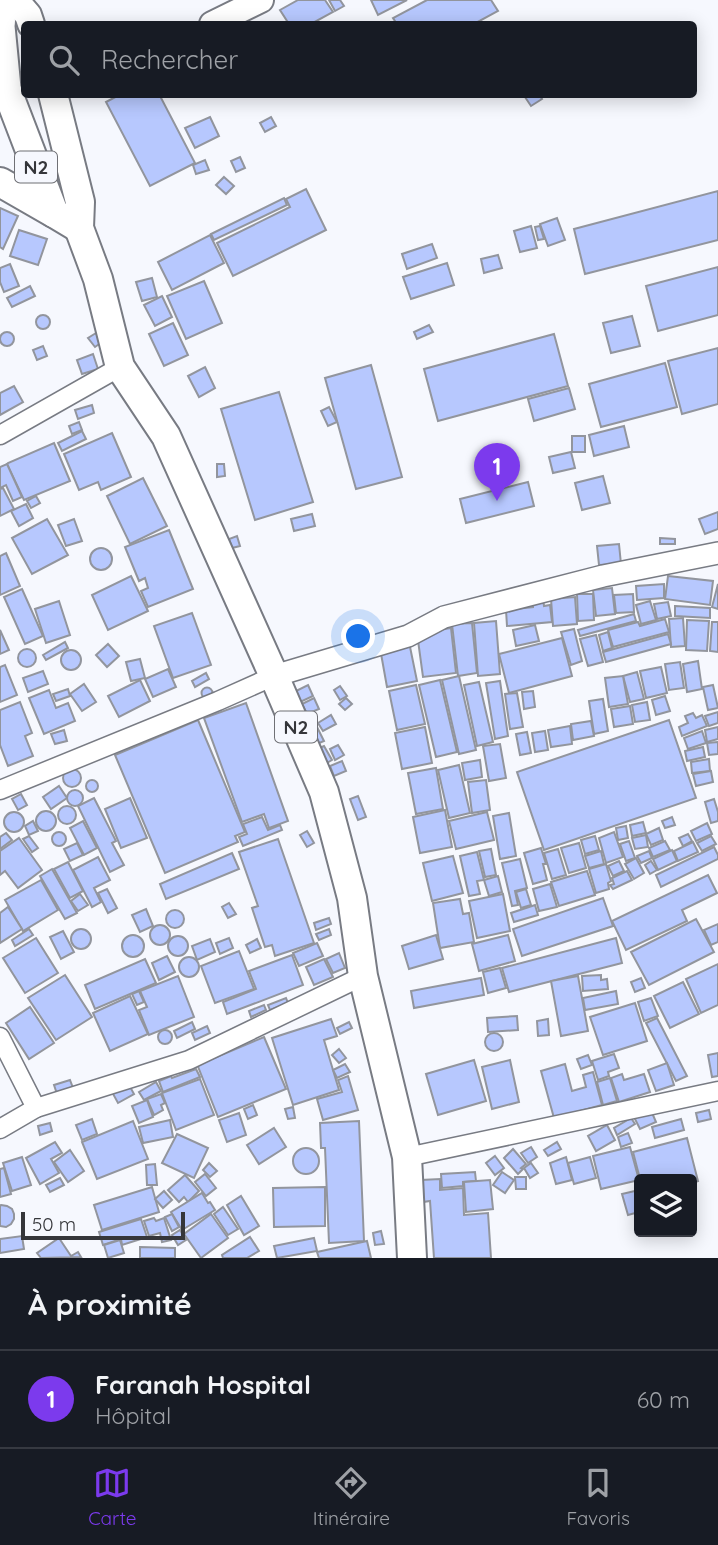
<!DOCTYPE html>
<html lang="fr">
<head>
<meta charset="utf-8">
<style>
	:root { --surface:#171b24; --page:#242831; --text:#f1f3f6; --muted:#9ea1a6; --line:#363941; --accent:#7c3aed }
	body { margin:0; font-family:Quicksand,sans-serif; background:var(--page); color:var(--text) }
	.controls { position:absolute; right:21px; bottom:21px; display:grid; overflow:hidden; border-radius:7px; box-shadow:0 4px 18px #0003 }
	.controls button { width:63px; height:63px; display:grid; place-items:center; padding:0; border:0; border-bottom:2px solid var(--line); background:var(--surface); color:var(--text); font:35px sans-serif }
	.scale { position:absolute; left:21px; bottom:18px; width:164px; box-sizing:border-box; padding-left:7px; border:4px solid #35363a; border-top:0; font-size:19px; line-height:24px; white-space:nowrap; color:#35363a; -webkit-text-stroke:5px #f6f8fe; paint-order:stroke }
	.you { position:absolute; left:359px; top:637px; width:24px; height:24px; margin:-18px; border:5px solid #fff; border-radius:50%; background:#1a73e8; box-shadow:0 0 0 10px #1a73e833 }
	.badge { display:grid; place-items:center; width:46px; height:46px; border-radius:50%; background:var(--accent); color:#fff; font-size:23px; font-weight:700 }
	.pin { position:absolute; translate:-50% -58px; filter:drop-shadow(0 2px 4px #0008) }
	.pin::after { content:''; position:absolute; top:37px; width:24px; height:21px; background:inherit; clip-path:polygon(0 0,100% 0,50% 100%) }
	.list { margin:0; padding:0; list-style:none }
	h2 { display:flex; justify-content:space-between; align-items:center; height:91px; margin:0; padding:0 28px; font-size:30px }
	h2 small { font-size:23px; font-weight:400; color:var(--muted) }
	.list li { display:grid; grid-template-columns:46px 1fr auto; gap:21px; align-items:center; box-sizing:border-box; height:98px; padding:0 28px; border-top:2px solid var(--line) }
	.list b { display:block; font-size:26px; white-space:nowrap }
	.list p { margin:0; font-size:23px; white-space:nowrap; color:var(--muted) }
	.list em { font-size:23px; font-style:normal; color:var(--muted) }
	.icon { flex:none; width:38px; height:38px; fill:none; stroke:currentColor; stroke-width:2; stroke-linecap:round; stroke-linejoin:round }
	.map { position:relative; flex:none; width:718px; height:1258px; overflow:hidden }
	.search { position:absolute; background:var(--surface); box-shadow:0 4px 18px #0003; left:21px; right:21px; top:21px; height:77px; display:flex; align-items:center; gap:18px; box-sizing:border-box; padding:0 24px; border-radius:7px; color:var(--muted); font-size:26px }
	.sheet { height:189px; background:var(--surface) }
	nav { display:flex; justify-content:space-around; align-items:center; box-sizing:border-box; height:98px; border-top:2px solid var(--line); background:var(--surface); font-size:19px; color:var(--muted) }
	nav a { display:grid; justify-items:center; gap:4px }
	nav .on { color:var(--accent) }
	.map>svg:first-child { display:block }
	.building { fill:#b7c8fe; stroke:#92959d; stroke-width:2 }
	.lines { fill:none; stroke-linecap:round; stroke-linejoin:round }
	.minor-casing { stroke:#787b83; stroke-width:21 }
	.tertiary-casing { stroke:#787b83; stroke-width:24 }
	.secondary-casing { stroke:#787b83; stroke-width:28 }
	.primary-casing { stroke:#787b83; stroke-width:30 }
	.trunk-casing { stroke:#787b83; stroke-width:32 }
	.minor { stroke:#fff; stroke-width:18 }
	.tertiary { stroke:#fff; stroke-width:21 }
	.secondary { stroke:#fff; stroke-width:24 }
	.primary { stroke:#fff; stroke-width:26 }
	.trunk { stroke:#fff; stroke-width:28 }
	.labels { text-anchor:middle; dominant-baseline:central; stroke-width:7; stroke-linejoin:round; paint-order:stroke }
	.shield { fill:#f6f8fe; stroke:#6f7075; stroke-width:2 }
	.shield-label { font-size:19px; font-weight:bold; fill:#35363a }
</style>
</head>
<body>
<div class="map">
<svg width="718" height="1258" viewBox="0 0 718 1258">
	<rect width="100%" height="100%" fill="#f6f8fe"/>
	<g class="building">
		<path d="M298 0H325L333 12 311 24H289L280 10Z"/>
		<path d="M329 0H340L344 6 335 11Z"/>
		<path d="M371 0H407L378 15Z"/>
		<path d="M427 0H491L498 11 474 24H397L393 18Z"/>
		<path d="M121 94H159L195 163 150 186 106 102Z"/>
		<path d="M523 94H539L542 99 531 106Z"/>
		<path d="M210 117 219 136 195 148 185 128Z"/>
		<path d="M271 117 276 126 265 132 260 123Z"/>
		<path d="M240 157 245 168 236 172 231 161Z"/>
		<path d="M205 160 209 170 196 174 193 165Z"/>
		<path d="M224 177 234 186 226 194 216 185Z"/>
		<path d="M306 189 326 230 233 276 217 243 290 207 286 199Z"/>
		<path d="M718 191V240L585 274 574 229Z"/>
		<path d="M284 198 287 205 214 240 211 234Z"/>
		<path d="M0 208 18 216 3 249 0 247Z"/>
		<path d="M557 218 565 240 548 246 540 224Z"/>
		<path d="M531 226 537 248 520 252 514 231Z"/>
		<path d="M540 226 544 239 538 240 535 227Z"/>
		<path d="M19 230 47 239 38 265 10 256Z"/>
		<path d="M210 235 224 263 172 290 158 262Z"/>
		<path d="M432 244 437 258 407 269 402 254Z"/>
		<path d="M498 255 502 268 484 273 481 259Z"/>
		<path d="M447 263 454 285 411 299 403 277Z"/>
		<path d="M10 264 19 286 4 292 0 282V268Z"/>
		<path d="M718 267V315L658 331 646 286Z"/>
		<path d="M152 278 157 297 142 301 136 282Z"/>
		<path d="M204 281 222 323 186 339 167 296Z"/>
		<path d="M30 286 35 296 12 307 7 298Z"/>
		<path d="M162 296 172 317 155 326 144 305Z"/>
		<circle cx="43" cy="322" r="7"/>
		<path d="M632 316 640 346 611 353 603 323Z"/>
		<path d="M173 323 188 355 164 366 149 334Z"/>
		<path d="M429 325 433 332 417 339 414 332Z"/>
		<circle cx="7" cy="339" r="7"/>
		<path d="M96 333 102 342 95 347 88 338Z"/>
		<path d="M554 334 568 386 438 421 424 369Z"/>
		<path d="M43 346 47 356 37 360 33 350Z"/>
		<path d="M718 348V404L682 414 668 361Z"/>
		<path d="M93 354 98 369 82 374 77 360Z"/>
		<path d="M665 363 677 407 601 427 589 384Z"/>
		<path d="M371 365 402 477 356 489 325 378Z"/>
		<path d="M205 367 215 388 199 397 188 376Z"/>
		<path d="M14 386 23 402 0 415V393Z"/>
		<path d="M569 388 575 409 534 421 528 399Z"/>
		<path d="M279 392 313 502 255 520 221 409Z"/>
		<path d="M92 405 94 413 78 419 75 410Z"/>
		<path d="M329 407 337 422 328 426 321 411Z"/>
		<path d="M79 422 82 430 72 434 69 426Z"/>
		<path d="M624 426 629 447 594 456 589 435Z"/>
		<path d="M82 431 86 439 62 451 58 443Z"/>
		<path d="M112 433 131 477 101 490 98 482 79 490 64 454Z"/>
		<rect x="572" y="436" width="13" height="16"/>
		<path d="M54 443 70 481 24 500 7 464 8 463Z"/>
		<path d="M571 452 575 468 553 473 549 457Z"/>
		<path d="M7 464 22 497 13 501 6 485 0 488V467Z"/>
		<path d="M217 464H224L225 476 217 477Z"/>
		<path d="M603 476 610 503 582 510 575 483Z"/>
		<path d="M143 478 167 526 130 544 107 496Z"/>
		<path d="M528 482 534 506 466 523 460 499Z"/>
		<path d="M3 488 14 509 0 516V489Z"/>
		<path d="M36 496 40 503 31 508 27 501Z"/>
		<path d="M26 504 33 518 19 526 11 511Z"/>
		<path d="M718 512V529L705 534 699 519Z"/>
		<path d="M312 514 315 526 294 531 291 519Z"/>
		<path d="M47 519 68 555 32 574 12 538Z"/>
		<path d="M74 519 82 541 66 546 58 525Z"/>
		<path d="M169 530 193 589 148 607 141 591 148 588 145 578 139 581 125 547Z"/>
		<path d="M237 536 240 546 232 548 229 539Z"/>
		<path d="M660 538 675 539V544H660Z"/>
		<path d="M619 544 621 564 599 565 597 546Z"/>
		<circle cx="101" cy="559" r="11"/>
		<path d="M6 553 20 586 0 595V556Z"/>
		<path d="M131 576 148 611 108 630 92 595Z"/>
		<path d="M668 576 713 581 710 605 665 599Z"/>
		<path d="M664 584V598L637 600 636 586Z"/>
		<path d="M718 584V609L712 607Z"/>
		<path d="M612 588 615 614 596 616 593 590Z"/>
		<path d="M22 589 43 636 25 644 4 597Z"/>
		<path d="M577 594H593L594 620 578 621Z"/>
		<path d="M633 594 634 612 616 613 614 595Z"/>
		<path d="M575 597 577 624 553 626 551 599Z"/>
		<path d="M543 600 544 606 550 605 552 622 507 626 506 610 533 607V601Z"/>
		<path d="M59 601 70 635 46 643 35 609Z"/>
		<path d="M650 601 656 620 641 624 636 605Z"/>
		<path d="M668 602 671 616 657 619 654 604Z"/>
		<path d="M675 606 710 608V618L675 616Z"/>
		<path d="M192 613 211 665 173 678 154 626Z"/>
		<path d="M634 614 636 621 580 636 578 630Z"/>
		<path d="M683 618 685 646 671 647 669 619Z"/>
		<path d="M665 619 669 632 613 647 608 630 638 622 640 626Z"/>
		<path d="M687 620 709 621 707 651 686 650Z"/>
		<path d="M496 621 500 674 478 676 474 623Z"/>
		<path d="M712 622H718V652L710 651Z"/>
		<path d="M472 623 477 673 458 676 452 624Z"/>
		<path d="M535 625 539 641 516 646 513 630Z"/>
		<path d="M451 628 456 673 423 677 417 633Z"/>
		<path d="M574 629 582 661 571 665 561 632Z"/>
		<path d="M0 630 9 650 0 654Z"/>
		<path d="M608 632 612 648 603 651 599 635Z"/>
		<path d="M668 634 671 644 606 662 603 652Z"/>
		<path d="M596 635 603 662 588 666 580 639Z"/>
		<path d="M562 638 572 676 509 693 499 654Z"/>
		<path d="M65 642 68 648 46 660 43 655Z"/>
		<path d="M409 642 417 681 387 687 380 648Z"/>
		<path d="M108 644 119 656 107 667 96 655Z"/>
		<circle cx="27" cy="658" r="9"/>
		<circle cx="71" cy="660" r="10"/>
		<path d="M140 659 145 678 131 681 126 662Z"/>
		<path d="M698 661 702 689 687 692 683 664Z"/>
		<path d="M680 662 684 688 669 690 665 664Z"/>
		<path d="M5 665 17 695 0 702V667Z"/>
		<path d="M661 667 667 693 646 698 640 671Z"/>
		<path d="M168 669 176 687 153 697 145 679Z"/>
		<path d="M43 671 48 684 28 692 23 678Z"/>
		<path d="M637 672 644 699 630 702 623 676Z"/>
		<path d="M206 673 209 679 195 687 192 681Z"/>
		<path d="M459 676 476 750 459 754 442 680Z"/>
		<path d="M623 676 628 704 609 707 605 678Z"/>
		<path d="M140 680 150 701 119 717 108 696Z"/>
		<path d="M440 680 457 752 436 757 419 685Z"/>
		<path d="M500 681 508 736 495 739 486 683Z"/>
		<path d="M479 682 493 742 477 746 464 685Z"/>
		<path d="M84 684 96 702 82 711 70 694Z"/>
		<path d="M308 685 313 696 298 703 292 693Z"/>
		<path d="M416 685 425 724 397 730 389 691Z"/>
		<path d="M713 685 718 708 708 710 703 687Z"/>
		<path d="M340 686 347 696 340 700 334 690Z"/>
		<circle cx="207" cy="693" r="5.5"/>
		<path d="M68 689 70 696 56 701 53 694Z"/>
		<path d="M49 690 56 708 68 703 75 721 44 734 29 698Z"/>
		<path d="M533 691 535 707 524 709 522 692Z"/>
		<path d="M517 693 523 727 510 729 505 694Z"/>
		<path d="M665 696 670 711 656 715 652 700Z"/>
		<path d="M314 698 319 709 307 714 302 704Z"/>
		<path d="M346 698 352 704 345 710 339 704Z"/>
		<path d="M603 699 608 731 594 734 589 701Z"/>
		<path d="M20 702 32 733 25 736 33 756 8 766 0 745V710Z"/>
		<path d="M647 702 650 720 635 722 632 705Z"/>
		<path d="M246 703 288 821 269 828 264 814 242 822 204 718Z"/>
		<path d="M630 706 633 724 614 727 611 709Z"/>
		<path d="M718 712V723L709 726 705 716Z"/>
		<path d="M693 713 696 718 702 715 707 726 682 736 679 727 688 723 685 716Z"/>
		<path d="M331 715 336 724 323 731 318 723Z"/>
		<path d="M198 720 245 832 235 836 238 842 165 873 115 755Z"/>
		<path d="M669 720 696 798 544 850 517 772Z"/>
		<path d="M591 721 594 736 573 740 571 724Z"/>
		<path d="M570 726 572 744 551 747 548 730Z"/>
		<path d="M317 727 324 741 317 744 310 731Z"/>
		<path d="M425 727 432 763 402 769 395 733Z"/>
		<path d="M718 727V739L707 742 705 730Z"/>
		<path d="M64 730 67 741 55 744 51 734Z"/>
		<path d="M545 731 548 750 535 752 532 733Z"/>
		<path d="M702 731 706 743 688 749 684 738Z"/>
		<path d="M527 732 531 753 520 755 516 734Z"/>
		<path d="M718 742V754L709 755 707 743Z"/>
		<path d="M500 744 506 778 489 781 483 746Z"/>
		<path d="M338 745 344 755 335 760 330 749Z"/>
		<path d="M324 746 332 760 325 764 317 749Z"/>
		<path d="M703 747 705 757 687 761 685 751Z"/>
		<path d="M709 759 710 771 692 773 691 762Z"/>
		<path d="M480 760 482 777 465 780 462 763Z"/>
		<path d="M342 761 346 771 334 776 330 766Z"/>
		<path d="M459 765 470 813 449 818 438 770Z"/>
		<path d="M436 768 443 809 416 814 408 773Z"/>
		<circle cx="72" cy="778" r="9"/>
		<path d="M711 771 713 782 696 786 693 774Z"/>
		<circle cx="92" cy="786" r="6"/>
		<path d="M486 780 490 810 472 813 468 782Z"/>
		<path d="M59 786 67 798 51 809 43 797Z"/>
		<circle cx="75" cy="798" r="8"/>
		<path d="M21 794 27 805 18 810 12 799Z"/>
		<path d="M358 796 366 817 358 820 350 799Z"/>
		<path d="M94 798 116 841 112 843 124 865 110 872 78 806Z"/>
		<path d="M130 798 147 838 121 848 105 809Z"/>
		<path d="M714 799 718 812V821L711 823 705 802Z"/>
		<circle cx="67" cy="815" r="9"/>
		<path d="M445 810 452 847 420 853 413 817Z"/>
		<circle cx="46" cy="821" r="10"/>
		<circle cx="14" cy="822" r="10"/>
		<path d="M487 812 494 840 456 849 449 821Z"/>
		<path d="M509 813 516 856 500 859 493 816Z"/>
		<path d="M262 817 268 830 280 825 282 830 243 846 239 837 247 834 243 824Z"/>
		<path d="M672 817 675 825 665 828 662 821Z"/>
		<path d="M33 821 38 831 29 835 25 826Z"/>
		<path d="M83 821 97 848 84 855 70 828Z"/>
		<path d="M643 822 646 833 632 836 630 825Z"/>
		<path d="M707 823 712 834 696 841 691 831Z"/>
		<path d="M626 826 628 838 618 840 616 828Z"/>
		<path d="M659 828 663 840 651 845 646 834Z"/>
		<path d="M307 831 314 843 307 847 300 835Z"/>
		<circle cx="59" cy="839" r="7"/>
		<path d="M614 832 623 857 606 863 599 838Z"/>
		<path d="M6 833 12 840 0 849V837Z"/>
		<path d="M688 834 692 841 683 846 679 838Z"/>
		<path d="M646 835 648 847 635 849 632 838Z"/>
		<path d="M29 836 38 848 32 852 23 839Z"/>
		<path d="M595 836 599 850 585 854 581 840Z"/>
		<path d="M711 836 716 844 702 851 697 843Z"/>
		<path d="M19 838 42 870 18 888 5 871 0 875V851Z"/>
		<path d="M278 839 314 943 275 956 272 945 265 947 252 908 258 906 239 852Z"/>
		<path d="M629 841 635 858 626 861 620 844Z"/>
		<path d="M665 841 670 850 653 857 649 848Z"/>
		<path d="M693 842 698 852 678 861 674 851Z"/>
		<path d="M77 843 83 855 70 861 64 849Z"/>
		<path d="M579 843 586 868 569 873 561 848Z"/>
		<path d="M714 847 718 855V859L661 887 656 875Z"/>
		<path d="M541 848 546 864H543L547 880 533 884 524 853Z"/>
		<path d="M491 849 496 875 485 877 479 851Z"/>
		<path d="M558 849 566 875 552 879 544 853Z"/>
		<path d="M672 850 677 861 658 870 653 859Z"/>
		<path d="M601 851 604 864 589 868 585 856Z"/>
		<path d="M649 851 652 858 641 863 637 856Z"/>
		<path d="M477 852 484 880 477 881 480 894 469 896 460 856Z"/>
		<path d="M232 853 239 869 166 899 160 884Z"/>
		<path d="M453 856 463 893 432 901 423 863Z"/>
		<path d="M98 857 110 880 94 888 101 902 92 907 73 870Z"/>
		<path d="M636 858 644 873 634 879 625 864Z"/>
		<path d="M520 859 527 888 515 891 518 905 512 906 502 863Z"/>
		<path d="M619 861 624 871 613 876 608 866Z"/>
		<path d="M651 861 657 870 650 874 645 865Z"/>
		<path d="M68 862 83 891 70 898 54 869Z"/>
		<path d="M606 864 611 881 608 883 609 889 596 893 589 869Z"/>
		<path d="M52 869 77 913 65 919 40 876Z"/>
		<path d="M587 871 595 895 559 906 551 882Z"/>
		<path d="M627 871 632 880 613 889 610 885 614 884 612 878Z"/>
		<path d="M708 875 717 893 682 910 687 921 626 950 612 921Z"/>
		<path d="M498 876 502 892 489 896 484 880Z"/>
		<path d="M41 880 58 910 23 931 5 900Z"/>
		<path d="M550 884 557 907 539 911 533 889Z"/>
		<path d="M107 889 117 908 108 913 98 893Z"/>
		<path d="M526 889 531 905 521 908 516 892Z"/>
		<path d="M80 894 88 905 78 911 71 901Z"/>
		<path d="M503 894 510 931 477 938 469 901Z"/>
		<path d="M603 898 613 926 522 956 513 929Z"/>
		<path d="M460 899 463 914 469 913 474 942 440 948 433 903Z"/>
		<path d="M229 903 236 914 228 918 222 907Z"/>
		<path d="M535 905 538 915 514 922 511 913Z"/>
		<path d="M8 907 22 929 0 943V913Z"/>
		<path d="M146 909 153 926 140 932 132 915Z"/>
		<circle cx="175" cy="919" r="9"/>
		<path d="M329 918 331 924 316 930 314 923Z"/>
		<path d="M696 919 714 952 649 985 631 952Z"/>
		<path d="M718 924V942L711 945 704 930Z"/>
		<circle cx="160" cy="935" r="10"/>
		<circle cx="81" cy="939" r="10"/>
		<path d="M29 929 33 935 15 946 12 940Z"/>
		<path d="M329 929 331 935 319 940 316 934Z"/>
		<path d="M63 931 74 952 61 959 50 937Z"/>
		<path d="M436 935 443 959 409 969 402 946Z"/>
		<path d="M508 935 515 961 479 971 472 944Z"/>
		<circle cx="133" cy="946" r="11"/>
		<circle cx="178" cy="946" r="10"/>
		<path d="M36 938 58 973 25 993 3 958Z"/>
		<path d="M229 938 233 948 220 954 216 943Z"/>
		<path d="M616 938 622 963 509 992 502 968Z"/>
		<path d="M210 939 215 952 197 960 192 946Z"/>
		<path d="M257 939 261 948 250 953 246 945Z"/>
		<path d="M317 943 323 956 299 966 293 953Z"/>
		<path d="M239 951 254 989 215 1003 201 966Z"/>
		<path d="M339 953 345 968 333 973 326 959Z"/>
		<path d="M292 955 303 985 227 1014 223 1002 256 989 249 971Z"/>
		<path d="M167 956 175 972 159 980 152 963Z"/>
		<circle cx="189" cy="967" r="10"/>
		<path d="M145 959 156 983 95 1009 85 985Z"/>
		<path d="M324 959 333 977 314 985 306 967Z"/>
		<path d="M718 964V1005L701 1013 686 979Z"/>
		<path d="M500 968 506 988 488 993 483 972Z"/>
		<path d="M65 975 92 1017 56 1040 28 998Z"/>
		<path d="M601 975V980L607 979 608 989 583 991 582 976Z"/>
		<path d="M178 976 194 1017 149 1035 139 1010 147 1007 140 991Z"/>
		<path d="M578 976 588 1031 561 1036 551 981Z"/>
		<path d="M481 978 484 995 414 1008 411 991Z"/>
		<path d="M641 978 645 988 635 992 631 982Z"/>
		<path d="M683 982 699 1014 670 1028 654 996Z"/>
		<path d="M139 991 144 1002 137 1005 132 994Z"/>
		<path d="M616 991 618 1004 585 1010 583 998Z"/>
		<path d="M130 996 148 1034 110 1051 93 1013Z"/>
		<path d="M286 998 288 1003 270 1010 268 1005Z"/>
		<path d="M651 998 658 1016 644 1021 638 1002Z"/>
		<path d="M635 1003 647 1041 603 1055 590 1017Z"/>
		<path d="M264 1005 266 1010 251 1017 249 1011Z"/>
		<path d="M30 1007 54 1043 29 1059 6 1023Z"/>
		<path d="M517 1016 518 1030 488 1032 487 1018Z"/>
		<path d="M657 1018 687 1076 676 1081 646 1023Z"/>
		<path d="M331 1019 337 1036 324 1040 339 1090 293 1105 272 1038Z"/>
		<path d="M548 1019 549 1035 538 1036 537 1021Z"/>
		<path d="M192 1022 195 1029 177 1038 174 1031Z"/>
		<path d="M349 1022 352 1028 340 1034 337 1028Z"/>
		<path d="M207 1026 210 1033 195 1040 192 1033Z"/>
		<circle cx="165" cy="1037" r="7"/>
		<circle cx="494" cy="1042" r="9"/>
		<path d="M264 1037 286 1089 218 1117 195 1059H212Z"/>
		<path d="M339 1049 346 1058 339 1063 332 1055Z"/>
		<path d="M718 1053V1076L712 1077 708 1055Z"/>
		<path d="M614 1054 619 1068 608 1072 609 1076 598 1080 592 1061Z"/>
		<path d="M588 1055 592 1065 581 1069 577 1059Z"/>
		<path d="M474 1060 486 1101 438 1115 426 1074Z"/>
		<path d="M510 1060 519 1102 492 1109 482 1067Z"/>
		<path d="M667 1063 674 1085 656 1091 648 1070Z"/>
		<path d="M345 1064 350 1072 337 1078 333 1070Z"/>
		<path d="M565 1064 572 1091 586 1087 583 1075 593 1072 602 1105 554 1118 541 1071Z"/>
		<path d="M196 1069 200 1077 163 1092 159 1081 171 1076 172 1078Z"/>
		<path d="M622 1074 624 1080 644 1074 650 1092 619 1102 611 1078Z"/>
		<path d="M348 1076 358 1110 323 1120 317 1099 342 1092 338 1080Z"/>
		<path d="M610 1078 617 1101 603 1105 597 1082Z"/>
		<path d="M200 1079 214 1115 176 1130 162 1093Z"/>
		<path d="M70 1080 73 1088 57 1094 54 1085Z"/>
		<path d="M156 1082 161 1091 144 1100 139 1092Z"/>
		<path d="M128 1083 134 1094 118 1103 112 1092Z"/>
		<path d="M161 1094 165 1103 161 1105 163 1110 154 1115 147 1099Z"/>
		<path d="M147 1100 153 1117 139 1123 132 1106Z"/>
		<path d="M253 1105 257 1115 248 1119 244 1109Z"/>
		<path d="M293 1107 295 1118 288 1119 285 1109Z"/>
		<path d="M650 1108 656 1122 640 1129 633 1115Z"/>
		<path d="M709 1110 711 1119 698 1122 696 1113Z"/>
		<path d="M239 1113 246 1135 227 1142 219 1120Z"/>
		<path d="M631 1118 635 1124 617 1135 614 1128Z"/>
		<path d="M92 1119 97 1134 82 1140 76 1125Z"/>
		<path d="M681 1119 684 1130 655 1138 652 1127Z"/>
		<path d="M170 1120 173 1137 143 1143 139 1127Z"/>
		<path d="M133 1121 148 1159 97 1179 82 1142Z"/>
		<path d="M359 1121 364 1241 329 1243 325 1148H321L320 1123Z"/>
		<path d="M50 1123 52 1131 40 1135 38 1126Z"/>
		<path d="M607 1125 615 1140 596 1151 588 1136Z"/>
		<path d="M274 1128 286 1147 259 1164 247 1145Z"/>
		<path d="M628 1133 632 1143 621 1147 618 1137Z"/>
		<path d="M177 1134 208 1148 194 1178 162 1163Z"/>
		<path d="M687 1138 698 1181 692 1183V1179H640L633 1152Z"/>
		<path d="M55 1142 62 1153 51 1159 59 1173 40 1184 26 1158Z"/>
		<path d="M557 1142 561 1149 548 1156 544 1150Z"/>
		<path d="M531 1147 537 1157 528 1163 521 1153Z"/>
		<path d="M630 1147 639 1180 601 1189 593 1156Z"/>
		<circle cx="306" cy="1161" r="13"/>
		<path d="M513 1149 526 1164 521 1168 523 1169 518 1174 504 1158Z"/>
		<path d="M70 1150 84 1171 68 1182 54 1162Z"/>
		<path d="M495 1156 504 1168 495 1175 486 1163Z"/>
		<path d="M22 1157 31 1185 12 1191 3 1163Z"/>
		<path d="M566 1157 572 1180 556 1184 550 1163Z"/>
		<path d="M590 1157 596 1178 574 1184 568 1163Z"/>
		<path d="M209 1163 217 1171 210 1177 203 1170Z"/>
		<path d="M531 1163 538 1173 530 1178 524 1168Z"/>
		<path d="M155 1164 157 1185H147L146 1165Z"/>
		<path d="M4 1168 11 1194 0 1197V1169Z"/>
		<path d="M475 1172 476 1181 463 1182V1186L442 1188 441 1174Z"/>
		<path d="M502 1172 514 1180 505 1193 493 1185Z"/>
		<path d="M205 1174 216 1188 206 1196 195 1182Z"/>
		<path d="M185 1175 199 1191 188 1202 184 1197 179 1202 168 1190Z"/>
		<path d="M515 1177H526V1189H516Z"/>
		<path d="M60 1178 64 1185 50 1192 46 1185Z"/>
		<path d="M440 1179V1190L463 1188 464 1215 488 1213 491 1258H434L430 1201 423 1202 421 1180Z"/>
		<path d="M490 1180 493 1209 466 1212 464 1182Z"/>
		<path d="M152 1187 159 1212 102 1230 94 1205Z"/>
		<path d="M325 1187V1226L274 1227 273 1188Z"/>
		<path d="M639 1190V1212L628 1215 622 1194Z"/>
		<path d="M164 1191 172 1200 163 1208 155 1199Z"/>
		<path d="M202 1193 208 1203 210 1202 215 1210 182 1230 171 1212Z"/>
		<path d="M241 1196 259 1226 244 1235 227 1205Z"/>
		<path d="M1 1205 7 1206 12 1209 14 1214V1219L11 1224 6 1227 0 1226V1206Z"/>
		<path d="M223 1207 238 1229 228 1235 214 1214Z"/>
		<path d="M172 1214 179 1227 172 1231 165 1217Z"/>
		<path d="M211 1214 228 1238 201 1258 184 1234Z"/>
		<path d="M154 1218 156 1221 164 1218 171 1240 162 1242 160 1233 149 1236 144 1221Z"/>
		<path d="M141 1219 147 1237 122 1245 121 1239 103 1245 99 1232Z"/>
		<path d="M180 1230 186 1240 178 1245 172 1235Z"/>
		<path d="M381 1231 384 1244 375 1245 373 1233Z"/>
		<path d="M22 1236 24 1249 0 1253V1239Z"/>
		<path d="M250 1237 259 1251 247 1258H223L222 1255Z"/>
		<path d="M59 1238 71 1256 78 1252 81 1257 41 1258 37 1253Z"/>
		<path d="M314 1238 317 1251 277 1258 274 1246Z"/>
		<path d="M120 1240 124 1253 108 1258 104 1245Z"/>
		<path d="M367 1241 371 1258H319L317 1252Z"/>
		<path d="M140 1247 175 1248V1258H140Z"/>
	</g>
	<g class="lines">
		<g class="minor-casing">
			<g id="minor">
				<path d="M0 435 120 367"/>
				<path d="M0 790 218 701 274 676"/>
				<path d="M0 1037 36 1108"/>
				<path d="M0 1129 36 1108 189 1060 363 976"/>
				<path d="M407 1157 718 1091"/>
			</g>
		</g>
		<g class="tertiary-casing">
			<path id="tertiary" d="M274 676 408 636 444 617 603 576 718 553"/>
		</g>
		<g class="secondary-casing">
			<path id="secondary" d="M212 24 261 0"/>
		</g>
		<g class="primary-casing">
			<g id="primary">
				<path d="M5 0 1 21 8 93"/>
				<path d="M15 0 28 15 31 24"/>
			</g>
		</g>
		<g class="trunk-casing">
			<g id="trunk">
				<path d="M0 22 1 21"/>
				<path d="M8 93 54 213 79 228"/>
				<path d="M53 94 80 202 79 228 98 279 120 367 166 436 274 676 324 792 352 898 363 976 407 1157 412 1258"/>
				<path d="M0 182 54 213"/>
			</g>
		</g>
		<use href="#minor" class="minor"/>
		<use href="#tertiary" class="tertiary"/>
		<use href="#secondary" class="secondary"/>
		<use href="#primary" class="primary"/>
		<use href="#trunk" class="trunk"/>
	</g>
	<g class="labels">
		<g class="shield">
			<rect x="15" y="151.5" width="42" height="31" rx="5"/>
			<rect x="275" y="711.5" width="42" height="31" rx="5"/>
		</g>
		<g class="shield-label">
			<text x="36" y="167">N2</text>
			<text x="296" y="727">N2</text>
		</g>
	</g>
</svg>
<div class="controls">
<button><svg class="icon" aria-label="layers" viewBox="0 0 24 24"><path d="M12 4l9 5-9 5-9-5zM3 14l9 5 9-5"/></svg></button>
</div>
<div class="scale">50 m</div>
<div class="you"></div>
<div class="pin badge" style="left:497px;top:501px">1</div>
<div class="search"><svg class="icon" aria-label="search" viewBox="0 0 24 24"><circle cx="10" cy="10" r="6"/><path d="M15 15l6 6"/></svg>Rechercher</div>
</div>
<section class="sheet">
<h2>À proximité<small></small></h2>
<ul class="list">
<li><span class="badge">1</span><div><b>Faranah Hospital</b><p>Hôpital</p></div><em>60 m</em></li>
</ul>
</section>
<nav>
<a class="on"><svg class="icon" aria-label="map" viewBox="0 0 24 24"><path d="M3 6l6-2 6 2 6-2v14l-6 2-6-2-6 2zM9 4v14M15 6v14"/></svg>Carte</a>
<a><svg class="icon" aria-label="directions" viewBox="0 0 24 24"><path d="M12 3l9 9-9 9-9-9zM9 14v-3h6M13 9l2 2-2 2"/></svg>Itinéraire</a>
<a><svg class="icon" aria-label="saved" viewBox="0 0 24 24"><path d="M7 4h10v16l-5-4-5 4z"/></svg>Favoris</a>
</nav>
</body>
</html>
